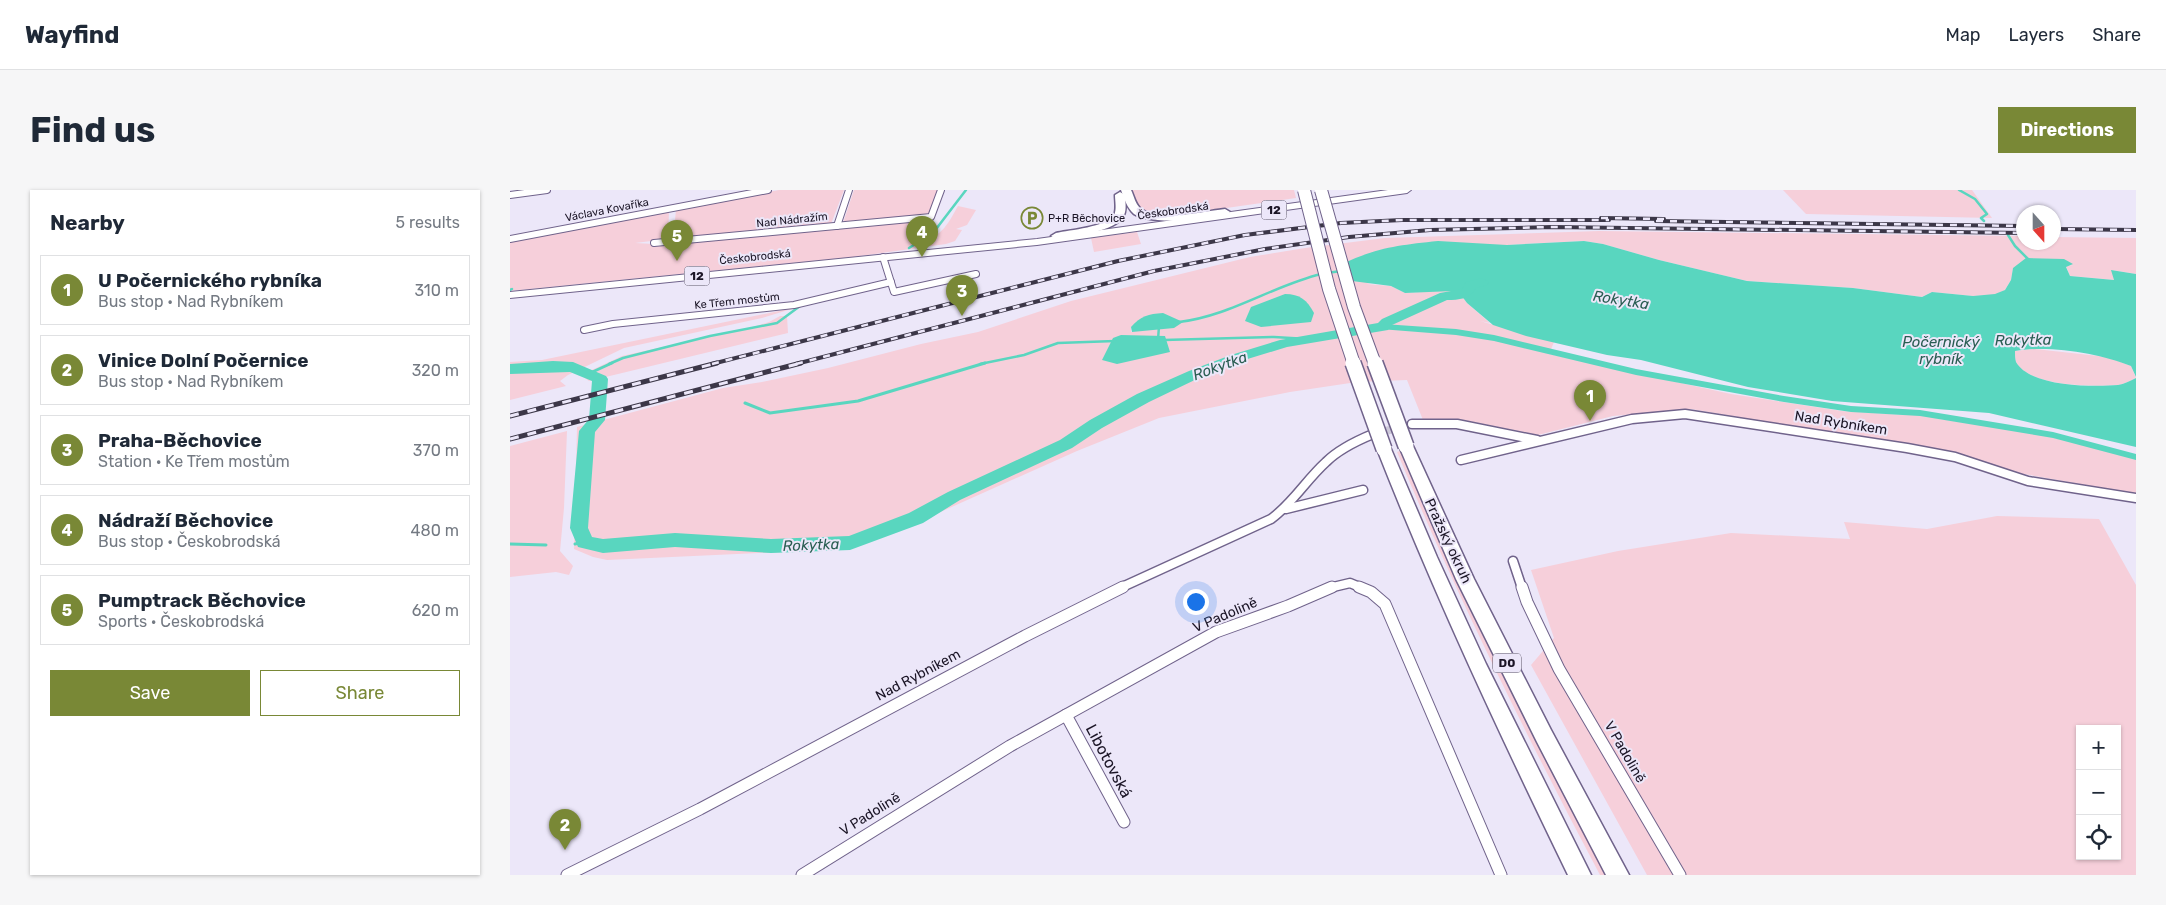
<!DOCTYPE html>
<html lang="en">
<head>
<meta charset="utf-8">
<style>
	:root { --surface:#fff; --page:#f6f6f7; --text:#1f2937; --muted:#747a83; --line:#e0e1e3; --accent:#798836 }
	body { margin:0; font-family:Rubik,sans-serif; background:var(--page); color:var(--text) }
	.controls { position:absolute; right:15px; bottom:15px; display:grid; overflow:hidden; border-radius:0px; box-shadow:0 1px 4px #0004 }
	.controls button { width:45px; height:45px; display:grid; place-items:center; padding:0; border:0; border-bottom:1px solid var(--line); background:var(--surface); color:var(--text); font:25px sans-serif }
	.compass { position:absolute; left:1506px; top:15px; width:45px; height:45px; border-radius:50%; background:var(--surface); box-shadow:0 1px 4px #0004; rotate:159deg }
	.you { position:absolute; left:685px; top:411px; width:18px; height:18px; margin:-12px; border:4px solid #fff; border-radius:50%; background:#1a73e8; box-shadow:0 0 0 8px #1a73e833 }
	.badge { display:grid; place-items:center; width:32px; height:32px; border-radius:50%; background:var(--accent); color:#fff; font-size:16px; font-weight:700 }
	.pin { position:absolute; translate:-50% -41px; filter:drop-shadow(0 1px 2px #0008) }
	.pin::after { content:''; position:absolute; top:26px; width:18px; height:15px; background:inherit; clip-path:polygon(0 0,100% 0,50% 100%) }
	.list { margin:0; padding:0; list-style:none }
	h2 { display:flex; justify-content:space-between; align-items:center; height:65px; margin:0; padding:0 20px; font-size:21px }
	h2 small { font-size:16px; font-weight:400; color:var(--muted) }
	.list li { display:grid; grid-template-columns:32px 1fr auto; gap:15px; align-items:center; box-sizing:border-box; height:70px; margin:0 10px 10px; padding:0 10px; border:1px solid var(--line); border-radius:0px }
	.list b { display:block; font-size:19px; white-space:nowrap }
	.list p { margin:0; font-size:16px; white-space:nowrap; color:var(--muted) }
	.list em { font-size:16px; font-style:normal; color:var(--muted) }
	.actions { display:flex; gap:10px; padding:15px 20px }
	.actions a { flex:1; padding:11px 0; border:1px solid var(--accent); border-radius:0px; text-align:center; font-size:18px; color:var(--accent) }
	.actions .main { background:var(--accent); color:#fff }
	.icon { flex:none; width:28px; height:28px; fill:none; stroke:currentColor; stroke-width:2; stroke-linecap:round; stroke-linejoin:round }
	.map { position:relative; flex:none; width:1626px; height:685px; overflow:hidden; border-radius:0px }
	header { display:flex; align-items:center; gap:30px; box-sizing:border-box; height:70px; padding:0 25px; background:var(--surface); border-bottom:1px solid var(--line) }
	header strong { font-size:24px }
	nav { display:flex; gap:28px; margin-inline-start:auto; font-size:18px }
	.intro { display:flex; align-items:center; justify-content:space-between; box-sizing:border-box; height:120px; padding:0 30px }
	h1 { margin:0; font-size:35px }
	.button { padding:12px 22px; border-radius:0px; background:var(--accent); color:#fff; font-size:18px; font-weight:700 }
	main { display:flex; gap:30px; padding:0 30px }
	aside { flex:1; background:var(--surface); border-radius:0px; box-shadow:0 1px 4px #0004 }
	.map>svg:first-child { display:block }
	.green { fill:#f6cfda; fill-rule:evenodd }
	.water { fill:#59d6bf }
	.lines { fill:none; stroke-linecap:round; stroke-linejoin:round }
	.stream-far1 { stroke:#59d6bf; stroke-width:2.5 }
	.stream { stroke:#59d6bf; stroke-width:3 }
	.canal { fill:#59d6bf; fill-rule:evenodd }
	.river { fill:#59d6bf; fill-rule:evenodd }
	.minor-tunnel { stroke:#cdc8d9; stroke-width:8; stroke-dasharray:8 4.5; stroke-linecap:butt }
	.minor-far2-casing { stroke:#70638b; stroke-width:8 }
	.minor-far1-casing { stroke:#70638b; stroke-width:11 }
	.minor-casing { stroke:#70638b; stroke-width:13 }
	.primary-casing { stroke:#70638b; stroke-width:2 }
	.trunk-casing { stroke:#70638b; stroke-width:3 }
	.motorway-casing { stroke:#70638b; stroke-width:3 }
	.minor-far2 { stroke:#fff; stroke-width:6 }
	.minor-far1 { stroke:#fff; stroke-width:8 }
	.minor { stroke:#fff; stroke-width:11 }
	.primary { fill:#fff; fill-rule:evenodd }
	.trunk { fill:#fff; fill-rule:evenodd }
	.motorway { fill:#fff; fill-rule:evenodd }
	.rail-far1-casing { stroke:#3c3748; stroke-width:4 }
	.rail-casing { stroke:#3c3748; stroke-width:5 }
	.rail-far1 { stroke:#ece7f9; stroke-width:2.5; stroke-dasharray:7; stroke-linecap:butt }
	.rail { stroke:#ece7f9; stroke-width:3; stroke-dasharray:9; stroke-linecap:butt }
	.motorway-bridge-far1-casing { stroke:#70638b; stroke-width:14; stroke-linecap:butt }
	.motorway-bridge-casing { stroke:#70638b; stroke-width:18; stroke-linecap:butt }
	.motorway-bridge-far1 { stroke:#fff; stroke-width:12 }
	.motorway-bridge { stroke:#fff; stroke-width:15 }
	.labels { text-anchor:middle; dominant-baseline:central; stroke-width:4; stroke-linejoin:round; paint-order:stroke }
	.far-street-label { font-size:11px; fill:#1b1526; stroke:#ece7f9 }
	.far-poi-label { font-size:11px; fill:#1b1526; stroke:#ece7f9; text-anchor:start }
	.shield { fill:#ece7f9; stroke:#5a5465; stroke-width:1 }
	.shield-label { font-size:12px; font-weight:bold; fill:#1b1526 }
	.street-label { font-size:14px; fill:#1b1526; stroke:#ece7f9 }
	.water-label { font-size:15px; font-style:italic; fill:#295d52; stroke:#ece7f9 }
	.near-street-label { font-size:16px; fill:#1b1526; stroke:#ece7f9 }
</style>
</head>
<body>
<header>
<strong>Wayfind</strong>
<nav><a>Map</a><a>Layers</a><a>Share</a></nav>
</header>
<div class="intro"><h1>Find us</h1><a class="button">Directions</a></div>
<main>
<aside>
<h2>Nearby<small>5 results</small></h2>
<ul class="list">
<li><span class="badge">1</span><div><b>U Počernického rybníka</b><p>Bus stop · Nad Rybníkem</p></div><em>310 m</em></li>
<li><span class="badge">2</span><div><b>Vinice Dolní Počernice</b><p>Bus stop · Nad Rybníkem</p></div><em>320 m</em></li>
<li><span class="badge">3</span><div><b>Praha-Běchovice</b><p>Station · Ke Třem mostům</p></div><em>370 m</em></li>
<li><span class="badge">4</span><div><b>Nádraží Běchovice</b><p>Bus stop · Českobrodská</p></div><em>480 m</em></li>
<li><span class="badge">5</span><div><b>Pumptrack Běchovice</b><p>Sports · Českobrodská</p></div><em>620 m</em></li>
</ul>
<div class="actions"><a class="main">Save</a><a>Share</a></div>
</aside>
<div class="map">
<svg width="1626" height="685" viewBox="0 0 1626 685">
	<rect width="100%" height="100%" fill="#ece7f9"/>
	<g class="green">
		<path d="M269 0H334L321 34 163 50 166 20Z"/>
		<path d="M344 0H428L418 25 333 33Z"/>
		<path d="M619 0H784L786 8 674 24 641 25 629 19Z"/>
		<path d="M1273 0H1462L1482 28 1296 24Z"/>
		<path d="M448 16 466 20 457 35 446 39 452 40 445 51 436 54 343 67 0 101V51L159 21 158 49 125 53 144 54 423 28 411 49C431 50 440 30 448 16Z"/>
		<path d="M1089 41 1513 46 1514 52H1544V47L1626 48V84L1602 80 1604 90 1560 86 1556 76 1563 75 1503 78 1501 90 1495 100 1485 105 1463 106 1422 102 1412 107 1343 98 1237 91 1149 70 1093 54 1074 51 997 55 857 94 881 96 895 103 943 100 951 105 957 113 980 133 970 131 1044 152 1039 164 1221 204 1332 221 1394 225 1410 223 1429 229 1514 241 1626 267V304L1508 283 1356 249 1181 219 1103 226 1028 245 948 229 913 230 897 190 847 192 780 202 649 228 567 261 426 324 337 359 97 370 83 367 64 359 67 237 213 198 252 192 318 178 411 154 468 142 561 111 740 67 795 58 875 48ZM665 129 673 132 621 142V137Z"/>
		<path d="M627 42 631 54 584 62 581 48Z"/>
		<path d="M288 117 252 128 114 158 58 185 50 191 56 196 0 210V172L32 170Z"/>
		<path d="M270 126H277L278 143 79 191 71 185 112 166 243 137 259 132Z"/>
		<path d="M1525 159 1598 167 1621 176 1626 188C1620 191 1614 194 1608 195 1583 197 1519 197 1506 172 1505 169 1505 164 1505 161Z"/>
		<path d="M57 241 54 318 50 361 63 376 59 385 46 382 0 387V256Z"/>
		<path d="M890 261 983 464 1097 685H1090C1017 547 947 407 887 262Z"/>
		<path d="M1487 326 1589 329 1626 395V685H1137L1021 475 1044 448 1021 380 1108 361 1221 343 1340 349 1334 332 1417 339ZM1570 539H1607V666H1570Z"/>
	</g>
	<g class="water">
		<path d="M928 51 997 55 1074 51 1093 54 1149 70 1237 91 1343 98 1412 107 1422 102 1463 106 1485 104 1495 100 1501 90 1503 78 1516 68 1554 69 1563 74 1556 77 1560 86 1604 90 1601 80 1626 84V187L1621 176C1589 163 1539 155 1505 161 1505 165 1505 169 1506 172 1520 197 1583 197 1608 195 1614 194 1620 191 1626 188V257L1479 223 1322 211 1238 197 1131 170 1097 165 1016 146 983 135 957 113 951 105 943 101 895 103 881 96 842 91 834 73C869 57 891 55 928 51Z"/>
		<path d="M775 104C790 104 797 110 804 123L801 132 751 137 735 131 741 117Z"/>
		<path d="M653 123 673 132 664 138 622 142 621 137C631 126 638 124 653 123Z"/>
		<path d="M611 145 655 146 660 162 607 174 592 170 603 148Z"/>
	</g>
	<g class="lines">
		<g class="stream-far1">
			<path d="M1449 0 1465 9 1477 24 1471 28 1474 31"/>
			<path d="M1498 45 1505 56 1519 70"/>
			<path d="M399 58 423 43 456 0"/>
			<path d="M817 83 831 81"/>
			<path d="M0 100 2 99"/>
			<path d="M669 132C720 126 762 96 811 84"/>
			<path d="M648 150 649 136"/>
			<path d="M654 150 764 147 798 149"/>
			<path d="M99 174 113 168 200 146 267 133 290 116"/>
			<path d="M470 174 514 165 548 153 605 151"/>
		</g>
		<g class="stream">
			<path d="M78 184 102 173"/>
			<path d="M235 213 260 223 348 211 475 173"/>
			<path d="M0 354 36 355"/>
			<path d="M65 354 75 352"/>
		</g>
		<path class="canal" d="M873 134 946 139 984 145 1126 179 1274 206 1341 216 1410 220 1543 242 1626 264V270L1543 248 1410 226 1341 222 1274 212 1126 185 984 151 946 145 870 139V135Z"/>
		<path class="river" d="M972 88 979 92 977 95 966 98C960 109 949 110 937 110L882 135 878 140 777 157 731 171 691 187 639 212 592 238 562 258 450 310 413 333 340 360 261 363 165 357 93 363 68 357 60 338 69 241 79 229 82 191 60 182 0 184V174L43 171 63 172 96 186 98 189 95 230 85 242 78 338 82 347 93 349 165 343 261 349 339 346 399 323 438 302 550 250 580 230 627 204 679 181 721 165 770 150 868 133 872 129 930 103 952 99 956 92Z"/>
		<path class="minor-tunnel" d="M864 244 902 234"/>
		<g class="minor-far2-casing">
			<g id="minor-far2">
				<path d="M0 5 37 0"/>
				<path d="M327 36 339 0"/>
				<path d="M0 49 258 0"/>
				<path d="M144 53 421 27 431 0"/>
				<path d="M373 67 384 102 466 84"/>
				<path d="M74 140 103 134 284 115 381 92"/>
			</g>
		</g>
		<g class="minor-far1-casing">
			<g id="minor-far1">
				<path d="M902 234H947L1027 250"/>
				<path d="M951 270 1122 229 1175 224 1397 258 1445 267 1518 291 1626 308"/>
				<path d="M776 319 853 300"/>
				<path d="M1003 371 1012 398"/>
				<path d="M610 398 761 329C783 313 796 290 816 272 829 259 846 251 863 244"/>
				<path d="M819 398 840 393 852 398"/>
			</g>
		</g>
		<g class="minor-casing">
			<g id="minor">
				<path d="M849 397 861 402 875 414 991 685"/>
				<path d="M1012 397 1017 412 1049 479 1170 685"/>
				<path d="M556 525 614 632"/>
				<path d="M57 685 190 619 515 446 613 397"/>
				<path d="M292 685 500 556 706 442 778 416 822 397"/>
			</g>
		</g>
		<g class="primary-casing">
			<path id="primary" d="M878 0H901L897 3 527 55 0 108V102L527 49Z"/>
		</g>
		<g class="trunk-casing">
			<path id="trunk" d="M610 2 615 5C615 11 617 19 614 25 607 42 563 46 546 49L541 46 546 43C560 40 596 37 604 25 607 20 605 11 605 5Z"/>
		</g>
		<g class="motorway-casing">
			<g id="motorway">
				<path d="M611 0H621C624 6 625 13 630 18 646 33 695 21 715 19L720 22C709 33 638 34 624 24 617 18 614 8 611 0Z"/>
				<path d="M896 251 901 253 903 256 964 389 1041 540 1119 685H1096L1027 552 946 389 889 256 891 253Z"/>
				<path d="M874 254 879 256 881 259 927 367 976 474 1081 685H1058C990 545 924 404 867 259L869 256Z"/>
			</g>
		</g>
		<use href="#minor-far2" class="minor-far2"/>
		<use href="#minor-far1" class="minor-far1"/>
		<use href="#minor" class="minor"/>
		<use href="#primary" class="primary"/>
		<use href="#trunk" class="trunk"/>
		<use href="#motorway" class="motorway"/>
		<g class="rail-far1-casing">
			<g id="rail-far1">
				<path d="M1091 28 1154 29"/>
				<path d="M1146 31 1514 36"/>
				<path d="M1544 39 1626 40"/>
				<path d="M202 174 608 71 735 45 831 33 892 30H1099"/>
				<path d="M286 174 644 81 755 59 839 47 920 40 1042 37 1514 43"/>
			</g>
		</g>
		<g class="rail-casing">
			<g id="rail">
				<path d="M0 226 207 173"/>
				<path d="M0 249 291 173"/>
			</g>
		</g>
		<use href="#rail-far1" class="rail-far1"/>
		<use href="#rail" class="rail"/>
		<g class="motorway-bridge-far1-casing">
			<g id="motorway-bridge-far1">
				<path d="M794 0 819 99 844 174"/>
				<path d="M811 0 844 117 865 174"/>
			</g>
		</g>
		<g class="motorway-bridge-casing">
			<g id="motorway-bridge">
				<path d="M843 173 874 259"/>
				<path d="M865 173 896 256"/>
			</g>
		</g>
		<use href="#motorway-bridge-far1" class="motorway-bridge-far1"/>
		<use href="#motorway-bridge" class="motorway-bridge"/>
	</g>
	<defs>
		<g id="parking-ring" transform="scale(1.125)"><circle r="9.5" fill="#ece7f9" stroke="#798836" stroke-width="1.5"/><path d="M-3.5-5.5H1a3.5 3.5 0 0 1 0 7H-1V5.5H-3.5ZM-1-3.4V-.6H.8a1.4 1.4 0 0 0 0-2.8Z" fill="#798836"/></g>
	</defs>
	<g fill-rule="evenodd">
		<use href="#parking-ring" x="522" y="28"/>
	</g>
	<g class="labels">
		<g class="far-street-label">
			<text transform="translate(97 20) rotate(-11)">Václava Kovaříka</text>
			<text transform="translate(663 21) rotate(-8)">Českobrodská</text>
			<text transform="translate(282 30) rotate(-6)">Nad Nádražím</text>
			<text transform="translate(245 67) rotate(-6)">Českobrodská</text>
			<text transform="translate(227 111) rotate(-6)">Ke Třem mostům</text>
		</g>
		<g class="far-poi-label">
			<text x="538" y="28">P+R Běchovice</text>
		</g>
		<g class="shield">
			<rect x="751.5" y="10.5" width="25" height="19" rx="4"/>
			<rect x="174.5" y="76.5" width="25" height="19" rx="4"/>
			<rect x="983" y="463.5" width="28" height="19" rx="4"/>
		</g>
		<g class="shield-label">
			<text x="764" y="20">12</text>
			<text x="187" y="86">12</text>
			<text x="997" y="473">D0</text>
		</g>
		<g class="street-label">
			<text transform="translate(1331 233) rotate(9)">Nad Rybníkem</text>
			<text transform="translate(938 351) rotate(65)">Pražský okruh</text>
			<text transform="translate(715 425) rotate(-23)">V Padolině</text>
			<text transform="translate(408 485) rotate(-28)">Nad Rybníkem</text>
			<text transform="translate(1115 562) rotate(60)">V Padolině</text>
			<text transform="translate(360 624) rotate(-32)">V Padolině</text>
		</g>
		<g class="water-label">
			<text transform="translate(1111 110) rotate(9)">Rokytka</text>
			<text transform="translate(1513 150) rotate(-1)">Rokytka</text>
			<text x="1431" y="152">Počernický<tspan x="1431" dy="17">rybník</tspan></text>
			<text transform="translate(710 176) rotate(-20)">Rokytka</text>
			<text transform="translate(301 355) rotate(-2)">Rokytka</text>
		</g>
		<g class="near-street-label">
			<text transform="translate(599 571) rotate(62)">Libotovská</text>
		</g>
	</g>
</svg>
<div class="controls">
<button>+</button>
<button>−</button>
<button><svg class="icon" aria-label="locate" viewBox="0 0 24 24"><circle cx="12" cy="12" r="6"/><path d="M12 2v4M12 18v4M2 12h4M18 12h4"/></svg></button>
</div>
<svg class="compass" viewBox="-18 -18 36 36"><path d="M0-13l5 13h-10z" fill="#e53935"/><path d="M0 13l5-13h-10z" fill="#747a83"/></svg>
<div class="you"></div>
<div class="pin badge" style="left:1080px;top:231px">1</div>
<div class="pin badge" style="left:55px;top:660px">2</div>
<div class="pin badge" style="left:452px;top:126px">3</div>
<div class="pin badge" style="left:412px;top:67px">4</div>
<div class="pin badge" style="left:167px;top:71px">5</div>
</div>
</main>
</body>
</html>
